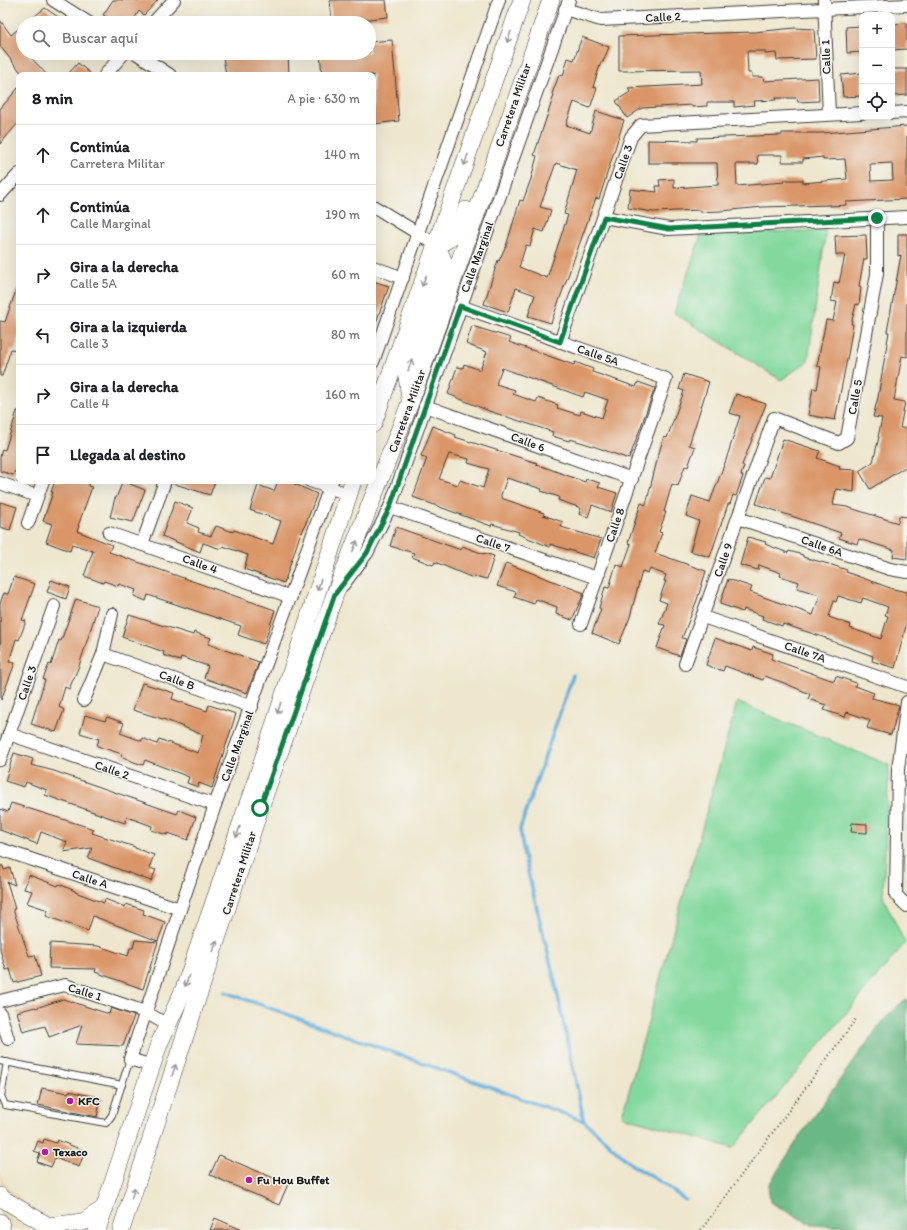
<!DOCTYPE html>
<html lang="es">
<head>
<meta charset="utf-8">
<style>
	:root { --surface:#fff; --page:#f2f2f2; --text:#202124; --muted:#757577; --line:#e0e0e0 }
	body { margin:0; font-family:Itim,sans-serif; background:var(--page); color:var(--text) }
	.controls { position:absolute; right:12px; top:12px; display:grid; overflow:hidden; border-radius:8px; box-shadow:0 4px 16px #0002 }
	.controls button { width:36px; height:36px; display:grid; place-items:center; padding:0; border:0; border-bottom:1px solid var(--line); background:var(--surface); color:var(--text); font:20px sans-serif }
	.stop { position:absolute; width:12px; height:12px; margin:-9px; border:3px solid #0b8043; border-radius:50%; background:#fff }
	.stop.end { background:#0b8043; border-color:#fff; box-shadow:0 1px 4px #0008 }
	.list { margin:0; padding:0; list-style:none }
	h2 { display:flex; justify-content:space-between; align-items:center; height:52px; margin:0; padding:0 16px; font-size:17px }
	h2 small { font-size:13px; font-weight:400; color:var(--muted) }
	.list li { display:grid; grid-template-columns:26px 1fr auto; gap:12px; align-items:center; box-sizing:border-box; height:60px; padding:0 16px; border-top:1px solid var(--line) }
	.list b { display:block; font-size:15px; white-space:nowrap }
	.list p { margin:0; font-size:13px; white-space:nowrap; color:var(--muted) }
	.list em { font-size:13px; font-style:normal; color:var(--muted) }
	.icon { flex:none; width:22px; height:22px; fill:none; stroke:currentColor; stroke-width:2; stroke-linecap:round; stroke-linejoin:round }
	.map { position:relative; flex:none; width:907px; height:1230px; overflow:hidden }
	.search { position:absolute; background:var(--surface); box-shadow:0 4px 16px #0002; left:16px; top:16px; width:360px; height:44px; display:flex; align-items:center; gap:10px; box-sizing:border-box; padding:0 14px; border-radius:22px; color:var(--muted); font-size:15px }
	.panel { position:absolute; background:var(--surface); box-shadow:0 4px 16px #0002; left:16px; top:72px; width:360px; height:412px; border-radius:8px }
	.map>svg:first-child { display:block }
	.built { fill:#e9d9ba }
	.green { fill:#83d99d; stroke:#507a5c }
	.forest { fill:#6ab984; stroke:#436a50 }
	.lines { fill:none; stroke-linecap:round; stroke-linejoin:round }
	.stream { stroke:#60adda; stroke-width:3.5 }
	.building { fill:#da9668; fill-rule:evenodd }
	.lane-casing { stroke:#3c3a37; stroke-width:8 }
	.street-casing { stroke:#3c3a37; stroke-width:14 }
	.secondary-casing { stroke:#3c3a37; stroke-width:18 }
	.path { stroke:#3c3a37; stroke-width:2; stroke-dasharray:1 3; stroke-linecap:butt }
	.lane { stroke:#fff; stroke-width:6 }
	.street { stroke:#fff; stroke-width:12 }
	.secondary { stroke:#fff; stroke-width:17 }
	.oneway { stroke:#999 }
	.route { stroke:#0b8043; stroke-width:5 }
	.poi-dot { fill:#b5179e; stroke:#f6f6f2; stroke-width:1.5 }
	.labels { text-anchor:middle; dominant-baseline:central; stroke-width:3; stroke-linejoin:round; paint-order:stroke }
	.street-label { font-size:12px; fill:#1c1c1c; stroke:#f6f6f2 }
	.poi-label { font-size:12px; font-weight:bold; fill:#1c1c1c; stroke:#f6f6f2; text-anchor:start }
</style>
</head>
<body>
<div class="map">
<svg width="907" height="1230" viewBox="0 0 907 1230">
	<rect width="100%" height="100%" fill="#f6f6f2"/>
	<filter id="ink" filterUnits="userSpaceOnUse"><feTurbulence type="fractalNoise" baseFrequency=".025" numOctaves="2"/><feDisplacementMap in="SourceGraphic" scale="8" xChannelSelector="R" yChannelSelector="G"/><feConvolveMatrix kernelMatrix="1 2 1 2 8 2 1 2 1" color-interpolation-filters="sRGB"/></filter>
	<filter id="wash" filterUnits="userSpaceOnUse"><feTurbulence type="fractalNoise" baseFrequency=".012" numOctaves="4" result="noise"/><feDisplacementMap in="SourceGraphic" scale="16" xChannelSelector="R" yChannelSelector="G"/><feGaussianBlur stdDeviation="0.9" result="paint"/><feColorMatrix in="noise" values="0 0 0 0 0 0 0 0 0 0 0 0 0 0 0 0 0 1.4 0 .05"/><feComposite in="paint" operator="in"/></filter>
	<g filter="url(#wash)">
		<rect width="100%" height="100%" fill="#eee7ce"/>
		<path class="built" d="M0 1172 5 1183 51 1230H0Z"/>
		<g class="green">
			<path d="M826 230 808 361 781 380 674 313 701 235Z"/>
			<path d="M737 702 889 765 883 897 905 943 733 1148 622 1116Z"/>
		</g>
		<path class="forest" d="M907 999V1230H863L844 1227 812 1225 770 1202 768 1186C797 1139 828 1095 861 1051 876 1032 886 1012 907 999Z"/>
		<g class="lines">
			<g class="stream">
				<path d="M573 675 520 829 524 856 555 982 584 1121"/>
				<path d="M225 992 584 1121 632 1165 664 1184 685 1200"/>
			</g>
		</g>
		<g id="blocks">
			<g class="building">
				<path d="M113 0H158L144 15 139 11 132 23H118L103 15Z"/>
				<path d="M330 0H386L388 17 332 23Z"/>
				<path d="M45 8 67 23H26Z"/>
				<path d="M0 20 11 35 23 25V53H27L47 75H23L0 46Z"/>
				<path d="M907 23V49L892 50V24Z"/>
				<path d="M862 26V52L847 53 846 27Z"/>
				<path d="M795 28 814 29 816 59 777 60 776 53 765 54V51H747L748 73H752V77H763L764 81 818 78 819 101 798 102 797 98H775L776 100 754 101 755 105 734 107V102H707V106L692 107V105L642 108 627 118 616 101 630 92 628 88 702 84 701 70 619 71V36L754 32Z"/>
				<path d="M582 37 609 47 603 62H601L593 87 597 88 590 108 574 102 566 125 590 133 596 111 624 120 599 199 596 198 551 323 528 316 535 295 516 288 508 312 484 304 498 260 499 261 507 243 520 200 523 201 531 179 537 156 534 155 554 95 552 94 559 75 563 76 568 58 574 60ZM556 163 577 170 564 214 568 215 547 278 519 267 526 245 530 246 535 229 544 232 551 210 540 207Z"/>
				<path d="M392 40 399 121 373 124V75H322L320 53H369V42Z"/>
				<path d="M251 53H288L289 75H226L223 57Z"/>
				<path d="M78 63 92 75H67Z"/>
				<path d="M892 69H907V95L892 96Z"/>
				<path d="M862 73V96L843 97 841 75Z"/>
				<path d="M19 87V122L0 144V109Z"/>
				<path d="M907 126V199L846 202V205L830 206V205L763 207 721 211 700 212V210L653 212 628 208 630 189 657 192 656 186H660L659 180 674 179V188L718 185 717 163H648V140L697 141V138L782 135V133H822ZM757 155H782V162H803V159L823 157V160L845 159 847 179 803 183V180H784V182L737 186 736 164H758ZM892 163 893 180 871 181 870 164Z"/>
				<path d="M898 234H907V357L902 356 894 400 905 402 900 428H907V466L870 489 859 471 873 462 879 437H878L882 418 873 417 878 397 889 332H887L901 255 898 256Z"/>
				<path d="M866 235 867 259H864L859 286 861 287 859 305 856 304 851 324H853L849 349 835 420 808 415 813 388 817 389 821 367 817 366 826 320 833 321 837 302 831 301 834 282 839 283 845 255H836L835 236Z"/>
				<path d="M373 281 389 286 374 328H373Z"/>
				<path d="M18 285 19 336 15 350 11 349 2 376H0V321L5 322Z"/>
				<path d="M472 326 511 338 509 342 574 365 575 362 593 369 592 372 616 380 636 387 638 382 655 388 629 459 590 445 570 439 569 441 552 436 553 432 489 411 448 394 457 367 463 368 464 364 480 370 487 352 466 344ZM502 368 583 397 585 392 608 400 602 418 581 411 580 415 557 408 558 405 538 398 536 402 513 394 515 390 496 384Z"/>
				<path d="M684 374 709 382 689 445 695 447 688 467 685 466 678 486 672 484 664 512H666L659 532 662 533 655 553 706 571 697 600 682 638 686 639 680 656 657 648 665 625 659 624 667 603 659 600 666 581H664L666 575 650 569 648 573 642 571 630 617 619 644 592 633 601 609 599 608 605 587 609 588 616 564 623 567 631 544 628 543 641 503 646 505 658 456 664 437 667 438 684 391 679 389Z"/>
				<path d="M736 394 766 404 742 465 744 466 741 475 743 476 736 496 733 495 730 504H728L710 557 690 551 699 521 686 516 692 496 710 502 726 460 740 416 729 413Z"/>
				<path d="M17 411H19V472L15 471 13 475 0 471V457L2 449 5 450Z"/>
				<path d="M433 426 456 435 455 437 537 463 536 464 585 482 586 479 600 483 598 487 617 493 611 512 592 505 588 517 579 514 581 508 558 500 559 497 541 491 542 489 507 478 501 495V498L544 513 543 515 563 522 561 527 601 539 594 558 550 544V547L518 534 519 532 492 524 491 526 413 497 427 458 421 456ZM449 454 469 459 468 463 489 469 483 488 460 480 458 485 439 479Z"/>
				<path d="M783 439 820 451 817 458 840 466 839 469 855 470 854 492 836 489 833 505 847 507 898 523 899 516 907 517V559L893 557 894 550 859 539 857 544 839 538 841 533 756 504 765 477 770 478Z"/>
				<path d="M55 481H89L88 486 92 487 78 526H79L77 531 112 545 109 552 275 610 264 644 238 635 241 626 148 595 146 601 134 596 136 590 119 584 118 586 104 581 103 583 84 576 93 551 72 544 70 551 46 542 52 524 43 521 53 492H51Z"/>
				<path d="M123 481 145 490 133 522 110 517 115 498H116Z"/>
				<path d="M172 481H215L210 495 172 483Z"/>
				<path d="M278 481H288L317 494 302 533 301 532 284 583 244 569 248 555 223 546 221 549 203 543 200 552 162 536 175 501 193 508 187 523 199 528 198 532 211 536 216 526 233 532 234 530 273 544 281 521 250 510 258 485 274 491Z"/>
				<path d="M0 502 17 507 10 530 0 527Z"/>
				<path d="M396 527 461 550 462 546 484 554V553L494 556 487 579 474 576 473 578 435 562 433 565 412 557 414 553 390 546Z"/>
				<path d="M748 537 766 542 765 544 788 553 789 551 803 555V557L832 565 847 570 846 572 893 589 907 592V622L895 668 872 661 873 656 826 639V638L783 624 782 626 762 619 763 616 744 609 743 612 720 604 728 579 752 587 750 592 813 615 820 595 797 588 799 582 780 576 781 573 759 565 758 570 740 565ZM838 596 861 603 863 598 888 607 885 615 888 616 881 639 850 628 851 625 829 617 834 601 836 602Z"/>
				<path d="M506 563 584 593 572 620 556 614 557 607 536 599 534 604 514 597 516 592 497 586Z"/>
				<path d="M14 577 35 584 22 620 26 621 19 640 16 639 9 662 15 663 1 700 0 603 4 593 8 594Z"/>
				<path d="M51 580 70 587 66 599 47 592Z"/>
				<path d="M76 599 98 606 79 666 69 689 65 687 59 707 64 710 56 732 31 724 45 680 43 679 49 664 51 665 59 640 61 641Z"/>
				<path d="M129 615 193 635 194 632 211 638 208 644 259 662 247 693 204 678 208 666 181 657 180 661 163 655 164 652 122 637Z"/>
				<path d="M715 638 752 651 753 647 773 654 771 659 834 681 836 676 856 683 855 686 874 693 872 698 899 705 891 735 867 728 870 720 847 712 845 717 824 710 826 705 808 699 810 694 784 683 765 676 763 680 725 666 723 671 706 665Z"/>
				<path d="M142 683 174 693 172 699 192 706 207 711 209 705 236 714 212 788 199 783 198 787 187 783 189 777 145 760 143 765 134 762 121 756 122 754 97 746 99 739 80 733 85 715 105 721 107 717 124 723 120 733 142 741V738L157 744 159 739 198 753 203 735 166 720 133 710Z"/>
				<path d="M14 753 33 759 31 765 54 771 177 814 179 810 196 817 188 840 168 833 167 835 151 830 152 826 127 817 125 823 45 795 47 790 26 782 24 787 5 781Z"/>
				<path d="M11 803 94 829 92 833 135 847V848L154 855 149 868 156 870 151 881 88 858 92 848 63 852 67 842 41 832 37 844 0 830V809L8 812Z"/>
				<path d="M852 823 867 824V833L851 832Z"/>
				<path d="M0 866H3L4 870 10 868 15 885 7 882 15 909H13L29 956 35 955 41 976 14 983 10 969 6 970 0 950Z"/>
				<path d="M29 875 58 886 59 884 75 891V892L104 903 105 899 125 907 126 904 144 910 143 914 165 922 158 941 93 916 88 931 46 916 48 910 27 903 32 891 24 889Z"/>
				<path d="M135 940 158 942 143 989 95 972 96 969 49 968 50 943 98 946 128 956 130 948H133Z"/>
				<path d="M63 999 109 1014 111 1008 134 1016 123 1046 76 1044 82 1025 49 1037 45 1026 23 1032 17 1012 35 1007 36 1008Z"/>
				<path d="M42 1088 68 1093 69 1091 101 1098 97 1117 38 1105Z"/>
				<path d="M44 1139 56 1143 57 1140 85 1151 79 1167 55 1158 51 1167 37 1162 40 1153 34 1151 38 1141 43 1143Z"/>
				<path d="M219 1155 288 1184 279 1205 210 1175Z"/>
				<path d="M215 1218 242 1230H210Z"/>
			</g>
		</g>
	</g>
	<g filter="url(#ink)">
		<use href="#blocks" fill-opacity="0" stroke="#3c3a37" stroke-width="1"/>
		<g class="lines">
			<g class="lane-casing">
				<g id="lane">
					<path d="M0 1061 122 1085"/>
					<path d="M7 1062 1 1096 5 1105 106 1123 112 1115 130 1059"/>
				</g>
			</g>
			<g class="street-casing">
				<g id="street">
					<path d="M53 0 89 23"/>
					<path d="M824 0 829 114"/>
					<path d="M565 9 601 20 907 5"/>
					<path d="M153 23 174 0"/>
					<path d="M136 53 170 75"/>
					<path d="M105 75 124 53"/>
					<path d="M892 113 907 112"/>
					<path d="M0 195 19 174"/>
					<path d="M373 206 437 245"/>
					<path d="M604 217 669 229 907 217"/>
					<path d="M373 267 403 278"/>
					<path d="M460 306 666 379 581 624"/>
					<path d="M560 342 631 137 641 125 862 113"/>
					<path d="M373 362 499 0"/>
					<path d="M425 406 632 479"/>
					<path d="M310 481 348 494"/>
					<path d="M0 483 37 496"/>
					<path d="M390 507 597 578"/>
					<path d="M738 518 890 569 907 572"/>
					<path d="M28 523 43 481"/>
					<path d="M109 533 291 597"/>
					<path d="M142 544 165 481"/>
					<path d="M343 585 367 553 390 507 569 0"/>
					<path d="M703 617 907 687"/>
					<path d="M103 654 252 707"/>
					<path d="M685 664 774 418 839 443 847 438 877 274V219"/>
					<path d="M84 700 103 654 112 614"/>
					<path d="M907 702 898 769 896 895 907 906"/>
					<path d="M9 734 215 805"/>
					<path d="M0 760 54 606"/>
					<path d="M0 849 180 909"/>
					<path d="M0 1001 65 985 145 1012 168 1025"/>
					<path d="M0 1013 8 1039"/>
					<path d="M152 1066 130 1059 215 805 332 481"/>
				</g>
			</g>
			<g class="secondary-casing">
				<g id="secondary">
					<path d="M437 245C454 239 460 227 466 210"/>
					<path d="M410 399 407 376 444 268V263L437 245"/>
					<path d="M373 424 522 0"/>
					<path d="M0 1196 3 1199 55 1230"/>
					<path d="M0 1222 2 1230"/>
					<path d="M49 1226 83 1222 105 1208"/>
					<path d="M97 1230 159 1044 184 989 260 769 353 481"/>
					<path d="M121 1230 260 808 335 594 410 403 551 0"/>
				</g>
			</g>
			<path class="path" d="M701 1230 856 1019"/>
			<use href="#lane" class="lane"/>
			<use href="#street" class="street"/>
			<use href="#secondary" class="secondary"/>
		</g>
		<defs><path id="oneway-shaft" d="M-6 0H5M1.5-3L5.5 0L1.5 3" fill="none" stroke-width="1.6" stroke-linecap="round" stroke-linejoin="round"/></defs>
		<g class="oneway">
			<use href="#oneway-shaft" transform="translate(509 37) rotate(109)"/>
			<use href="#oneway-shaft" transform="translate(466 160) rotate(109)"/>
			<use href="#oneway-shaft" transform="translate(424 281) rotate(110)"/>
			<use href="#oneway-shaft" transform="translate(410 365) rotate(-71)"/>
			<use href="#oneway-shaft" transform="translate(355 546) rotate(-68)"/>
			<use href="#oneway-shaft" transform="translate(319 585) rotate(108)"/>
			<use href="#oneway-shaft" transform="translate(279 708) rotate(108)"/>
			<use href="#oneway-shaft" transform="translate(238 832) rotate(109)"/>
			<use href="#oneway-shaft" transform="translate(215 946) rotate(-72)"/>
			<use href="#oneway-shaft" transform="translate(187 981) rotate(109)"/>
			<use href="#oneway-shaft" transform="translate(174 1070) rotate(-72)"/>
			<use href="#oneway-shaft" transform="translate(133 1193) rotate(-72)"/>
		</g>
	</g>
	<g class="lines" filter="url(#ink)">
		<path class="route" d="M260 808 335 594 367 553 390 507 460 306 560 342 604 217 669 229 877 218"/>
	</g>
	<g class="poi-dot">
		<circle cx="70" cy="1101" r="4"/>
		<circle cx="45" cy="1152" r="4"/>
		<circle cx="249" cy="1180" r="4"/>
	</g>
	<g class="labels">
		<g class="street-label">
			<text transform="translate(663 17) rotate(-3)">Calle 2</text>
			<text transform="translate(826 57) rotate(-92)">Calle 1</text>
			<text transform="translate(513 105) rotate(-71)">Carretera Militar</text>
			<text transform="translate(623 162) rotate(-71)">Calle 3</text>
			<text transform="translate(477 257) rotate(-70)">Calle Marginal</text>
			<text transform="translate(598 355) rotate(19)">Calle 5A</text>
			<text transform="translate(855 397) rotate(-80)">Calle 5</text>
			<text transform="translate(407 411) rotate(-70)">Carretera Militar</text>
			<text transform="translate(528 442) rotate(20)">Calle 6</text>
			<text transform="translate(615 525) rotate(-71)">Calle 8</text>
			<text transform="translate(493 543) rotate(19)">Calle 7</text>
			<text transform="translate(822 546) rotate(19)">Calle 6A</text>
			<text transform="translate(723 560) rotate(-71)">Calle 9</text>
			<text transform="translate(200 564) rotate(20)">Calle 4</text>
			<text transform="translate(805 652) rotate(19)">Calle 7A</text>
			<text transform="translate(177 680) rotate(20)">Calle B</text>
			<text transform="translate(27 683) rotate(-71)">Calle 3</text>
			<text transform="translate(237 746) rotate(-70)">Calle Marginal</text>
			<text transform="translate(112 770) rotate(19)">Calle 2</text>
			<text transform="translate(239 873) rotate(-72)">Carretera Militar</text>
			<text transform="translate(90 879) rotate(18)">Calle A</text>
			<text transform="translate(85 992) rotate(17)">Calle 1</text>
		</g>
		<g class="poi-label">
			<text x="78" y="1101">KFC</text>
			<text x="53" y="1152">Texaco</text>
			<text x="257" y="1180">Fu Hou Buffet</text>
		</g>
	</g>
</svg>
<div class="controls">
<button>+</button>
<button>−</button>
<button><svg class="icon" aria-label="locate" viewBox="0 0 24 24"><circle cx="12" cy="12" r="6"/><path d="M12 2v4M12 18v4M2 12h4M18 12h4"/></svg></button>
</div>
<div class="stop" style="left:260px;top:808px"></div>
<div class="stop end" style="left:877px;top:218px"></div>
<div class="search"><svg class="icon" aria-label="search" viewBox="0 0 24 24"><circle cx="10" cy="10" r="6"/><path d="M15 15l6 6"/></svg>Buscar aquí</div>
<section class="panel">
<h2>8 min<small>A pie · 630 m</small></h2>
<ul class="list">
<li><svg class="icon" aria-label="ahead" viewBox="0 0 24 24"><path d="M12 20V5M6 11l6-6 6 6"/></svg><div><b>Continúa</b><p>Carretera Militar</p></div><em>140 m</em></li>
<li><svg class="icon" aria-label="ahead" viewBox="0 0 24 24"><path d="M12 20V5M6 11l6-6 6 6"/></svg><div><b>Continúa</b><p>Calle Marginal</p></div><em>190 m</em></li>
<li><svg class="icon" aria-label="right" viewBox="0 0 24 24"><path d="M7 20v-9h11M14 6l5 5-5 5"/></svg><div><b>Gira a la derecha</b><p>Calle 5A</p></div><em>60 m</em></li>
<li><svg class="icon" aria-label="left" viewBox="0 0 24 24"><path d="M17 20v-9H6M10 6l-5 5 5 5"/></svg><div><b>Gira a la izquierda</b><p>Calle 3</p></div><em>80 m</em></li>
<li><svg class="icon" aria-label="right" viewBox="0 0 24 24"><path d="M7 20v-9h11M14 6l5 5-5 5"/></svg><div><b>Gira a la derecha</b><p>Calle 4</p></div><em>160 m</em></li>
<li><svg class="icon" aria-label="arrive" viewBox="0 0 24 24"><path d="M6 21V4h12l-3 4 3 4H6"/></svg><div><b>Llegada al destino</b></div></li>
</ul>
</section>
</div>
</body>
</html>
